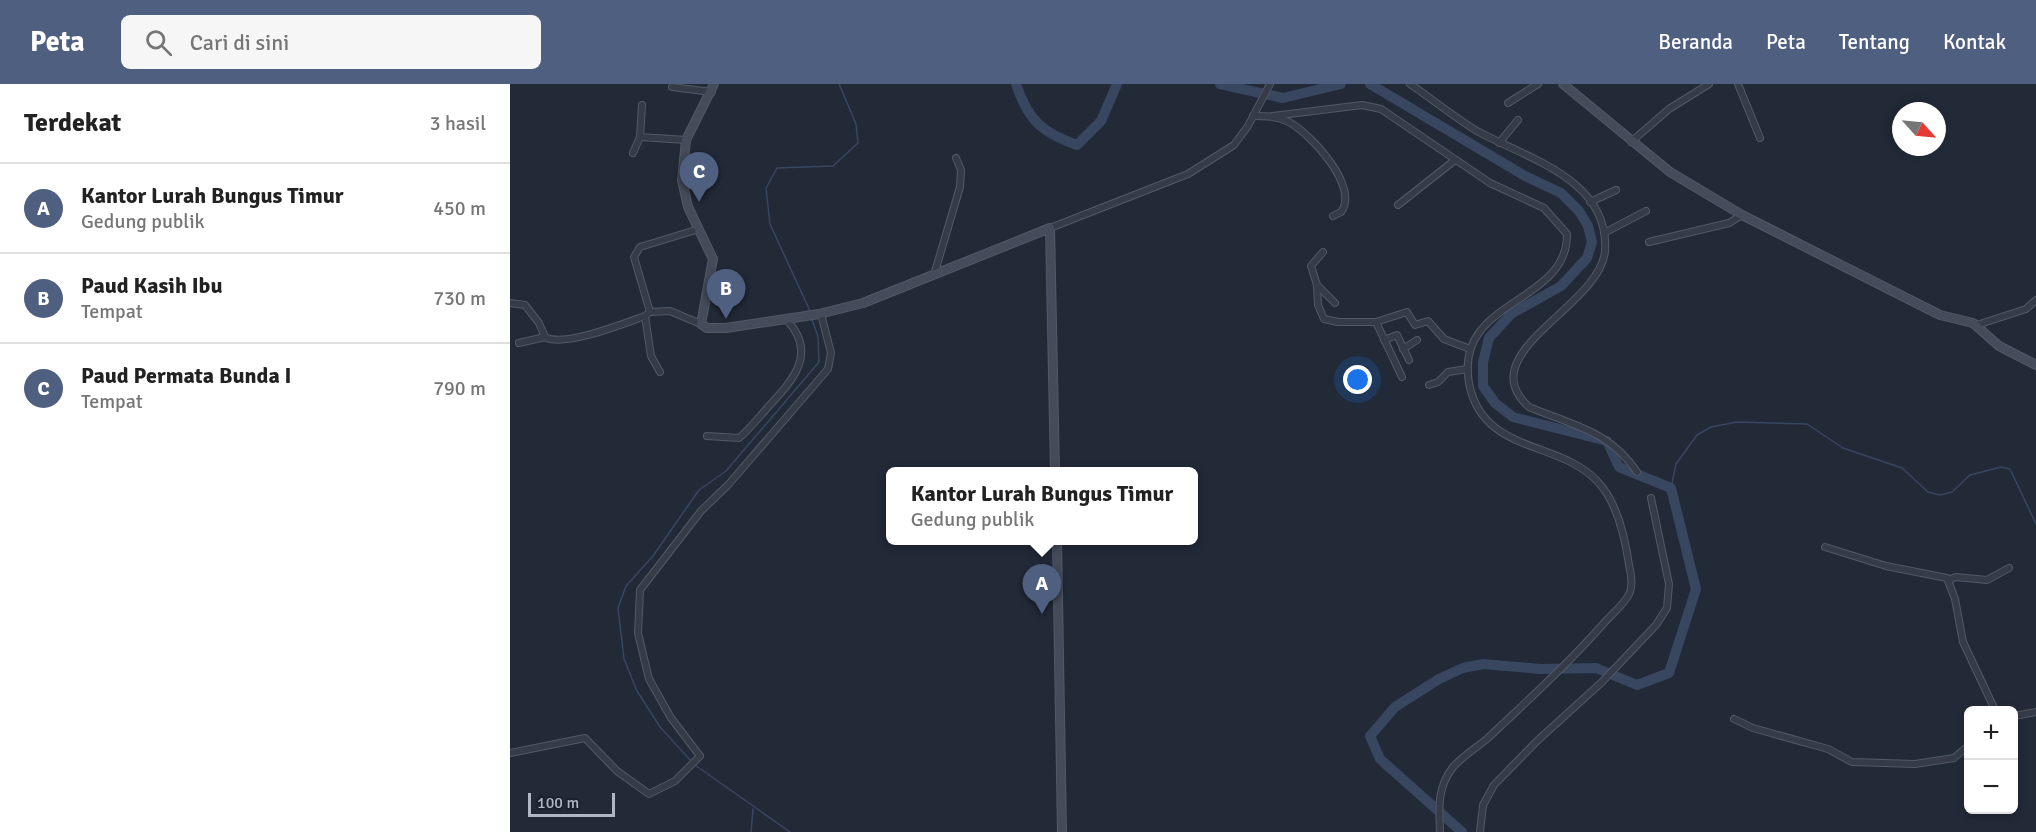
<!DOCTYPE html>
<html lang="id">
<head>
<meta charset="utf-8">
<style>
	:root { --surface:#fff; --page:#f6f6f6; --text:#222; --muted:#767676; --line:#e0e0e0; --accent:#4f5f80 }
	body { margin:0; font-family:Signika,sans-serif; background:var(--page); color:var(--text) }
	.controls { position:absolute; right:18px; bottom:18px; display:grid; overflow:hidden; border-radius:9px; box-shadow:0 3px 9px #0003 }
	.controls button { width:54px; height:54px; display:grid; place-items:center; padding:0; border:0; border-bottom:2px solid var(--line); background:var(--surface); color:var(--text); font:30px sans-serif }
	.compass { position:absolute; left:1382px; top:18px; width:54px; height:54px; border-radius:50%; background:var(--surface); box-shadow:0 3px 9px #0003; rotate:117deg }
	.scale { position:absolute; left:18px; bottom:15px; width:87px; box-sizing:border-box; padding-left:6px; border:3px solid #b0b6c4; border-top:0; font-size:16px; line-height:21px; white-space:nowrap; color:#b0b6c4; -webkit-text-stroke:4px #1b212d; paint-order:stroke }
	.you { position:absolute; left:848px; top:296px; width:21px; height:21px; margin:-15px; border:4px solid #fff; border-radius:50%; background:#1a73e8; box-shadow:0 0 0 9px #1a73e833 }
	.badge { display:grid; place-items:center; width:39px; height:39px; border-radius:50%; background:var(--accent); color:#fff; font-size:20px; font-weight:700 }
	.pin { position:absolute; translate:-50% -50px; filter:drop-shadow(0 2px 3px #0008) }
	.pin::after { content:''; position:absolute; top:32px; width:21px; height:18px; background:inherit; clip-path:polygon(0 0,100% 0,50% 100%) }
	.popup { position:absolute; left:376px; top:383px; width:312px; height:78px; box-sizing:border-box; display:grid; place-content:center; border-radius:9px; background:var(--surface); filter:drop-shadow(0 2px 4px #0005); font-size:20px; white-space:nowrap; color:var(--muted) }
	.popup b { font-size:22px; color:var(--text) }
	.popup::after { content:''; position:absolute; left:50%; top:100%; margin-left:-12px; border:12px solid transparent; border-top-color:var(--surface) }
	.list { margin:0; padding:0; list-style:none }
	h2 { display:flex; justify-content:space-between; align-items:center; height:78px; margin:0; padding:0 24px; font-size:26px }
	h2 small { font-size:20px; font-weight:400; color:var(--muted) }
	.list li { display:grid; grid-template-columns:39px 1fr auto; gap:18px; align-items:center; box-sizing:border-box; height:90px; padding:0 24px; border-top:2px solid var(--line) }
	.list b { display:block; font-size:22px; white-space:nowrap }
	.list p { margin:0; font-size:20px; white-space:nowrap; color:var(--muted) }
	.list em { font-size:20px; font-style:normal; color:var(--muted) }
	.icon { flex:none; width:33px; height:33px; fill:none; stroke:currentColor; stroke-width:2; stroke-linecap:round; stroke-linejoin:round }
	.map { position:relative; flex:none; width:1526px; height:748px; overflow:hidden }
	header { display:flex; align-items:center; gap:36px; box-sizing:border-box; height:84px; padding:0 30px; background:var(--accent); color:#fff }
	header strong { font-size:28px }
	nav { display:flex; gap:33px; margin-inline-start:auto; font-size:21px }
	.search { width:420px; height:54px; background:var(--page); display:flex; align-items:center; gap:15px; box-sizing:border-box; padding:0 21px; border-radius:9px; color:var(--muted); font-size:22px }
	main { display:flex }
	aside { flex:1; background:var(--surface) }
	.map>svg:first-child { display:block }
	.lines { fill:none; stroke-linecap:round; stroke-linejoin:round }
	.stream { stroke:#384660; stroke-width:1.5 }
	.river { stroke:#384660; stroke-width:10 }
	.street-casing { stroke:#535966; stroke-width:8 }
	.secondary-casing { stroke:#535966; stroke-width:10 }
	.street { stroke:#353c48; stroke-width:6 }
	.secondary { stroke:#444b5b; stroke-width:8 }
</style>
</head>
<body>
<header>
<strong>Peta</strong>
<div class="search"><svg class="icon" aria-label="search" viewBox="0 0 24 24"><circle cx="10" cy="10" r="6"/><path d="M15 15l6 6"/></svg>Cari di sini</div>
<nav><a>Beranda</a><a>Peta</a><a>Tentang</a><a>Kontak</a></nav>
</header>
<main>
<aside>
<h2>Terdekat<small>3 hasil</small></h2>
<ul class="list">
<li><span class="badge">A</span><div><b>Kantor Lurah Bungus Timur</b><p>Gedung publik</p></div><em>450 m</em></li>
<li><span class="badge">B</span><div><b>Paud Kasih Ibu</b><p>Tempat</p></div><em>730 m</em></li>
<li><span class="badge">C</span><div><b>Paud Permata Bunda I</b><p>Tempat</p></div><em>790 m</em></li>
</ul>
</aside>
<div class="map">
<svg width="1526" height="748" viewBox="0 0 1526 748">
	<rect width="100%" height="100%" fill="#222a38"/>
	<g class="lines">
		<g class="stream">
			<path d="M300 227 260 140 256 104 267 84 323 82 348 59 346 40 329 0"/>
			<path d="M1161 404 1166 380 1187 351 1201 343 1227 338 1297 340 1333 364 1392 384 1418 408 1430 411 1442 408 1460 391 1491 383 1500 385 1526 440"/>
			<path d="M182 678 150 643 127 607 114 575 108 524 116 502 143 472 189 406 216 387 309 278 308 253 302 235"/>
			<path d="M185 681 280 748"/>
			<path d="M241 748 243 725"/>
		</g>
		<g class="river">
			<path d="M506 0C518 36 531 48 567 61L591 37 607 0"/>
			<path d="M710 0 773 14 831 0"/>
			<path d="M860 0 1015 92 1051 109 1069 127 1078 142 1082 158 1077 174 1051 202 1001 230 979 254 973 278V302L985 319 1003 333 1097 357 1109 383 1161 404 1186 505 1159 589 1127 601 1086 584 1030 585 973 580 953 584 929 595 885 623 860 652 870 675 952 748"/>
		</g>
		<g class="street-casing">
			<g id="street">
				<path d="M900 0C922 15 944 33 967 47 1016 74 1100 95 1095 167 1091 222 959 269 1019 323 1062 341 1100 347 1127 388"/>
				<path d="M1228 0 1250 54"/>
				<path d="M162 3 202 8"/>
				<path d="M998 19 1028 0"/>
				<path d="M132 21 130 53 176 56"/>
				<path d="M743 32C756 32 767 32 779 38 801 50 850 103 831 128L823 132"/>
				<path d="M763 32 852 21 871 25 980 99 1034 124 1057 150C1058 221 944 214 959 299 972 370 1049 356 1087 397 1107 417 1115 453 1119 481 1121 489 1123 499 1120 508 1116 519 1102 530 1094 539 1058 580 1017 617 978 654 966 664 953 672 943 683 927 704 929 723 930 748"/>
				<path d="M1121 58 1159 25 1199 0"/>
				<path d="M989 59 1008 36"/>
				<path d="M123 69 130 53"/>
				<path d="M1080 118 1106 106"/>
				<path d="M888 121 945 76"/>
				<path d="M540 144 678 90 724 61 738 42 760 0"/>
				<path d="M1094 149 1136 127"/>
				<path d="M1139 158 1219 139 1232 131"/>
				<path d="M813 168 801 182 807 201 808 221 814 235 828 238H866L892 293"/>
				<path d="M424 191 450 103 451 86 446 74"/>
				<path d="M807 201 825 219"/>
				<path d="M0 219 15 221 29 239 35 253C53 264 115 239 135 232"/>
				<path d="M140 228 160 227 191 240"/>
				<path d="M866 238 897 228 905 241 918 237 934 255 960 265"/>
				<path d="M1467 241 1516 225 1526 216"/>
				<path d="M874 256 887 251 899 276"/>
				<path d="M9 259 35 253"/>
				<path d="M893 265 907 256"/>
				<path d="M150 288 141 272 135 232 140 228 124 173 130 163 189 145"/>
				<path d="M919 301 928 298 938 288 958 285"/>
				<path d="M197 352 229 354C240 345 249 333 258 323 284 295 308 269 276 235"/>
				<path d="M1315 463 1376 482 1437 494 1445 515 1453 558 1485 626"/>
				<path d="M1439 496 1446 493 1477 496 1499 484"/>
				<path d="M1504 632 1526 628"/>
				<path d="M1224 635 1243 644 1318 665 1342 678 1405 680 1444 674 1458 662"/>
				<path d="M0 669 75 654 107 687 139 710 165 697 190 672 161 634 139 595 128 549 130 506 191 427 218 401 318 285 321 269 311 230"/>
				<path d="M970 748 973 721 984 701 1027 657 1092 598 1146 541 1157 524 1159 500 1141 414"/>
			</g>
		</g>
		<g class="secondary-casing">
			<g id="secondary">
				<path d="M204 0 176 56 172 96 178 123 203 175 191 240 197 244H216L309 230 353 219 540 144 545 388"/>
				<path d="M1053 0 1160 88 1232 131 1430 231 1463 239 1489 262 1526 281"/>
				<path d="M547 456 552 748"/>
			</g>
		</g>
		<use href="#street" class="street"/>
		<use href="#secondary" class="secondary"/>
	</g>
</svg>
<div class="controls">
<button>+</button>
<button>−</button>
</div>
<svg class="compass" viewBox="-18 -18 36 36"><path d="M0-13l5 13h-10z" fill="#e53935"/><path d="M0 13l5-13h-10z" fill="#767676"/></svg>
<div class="scale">100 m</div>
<div class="you"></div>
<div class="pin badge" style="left:532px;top:530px">A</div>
<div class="popup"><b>Kantor Lurah Bungus Timur</b>Gedung publik</div>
<div class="pin badge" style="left:216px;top:235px">B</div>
<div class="pin badge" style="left:189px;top:118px">C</div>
</div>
</main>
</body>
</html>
